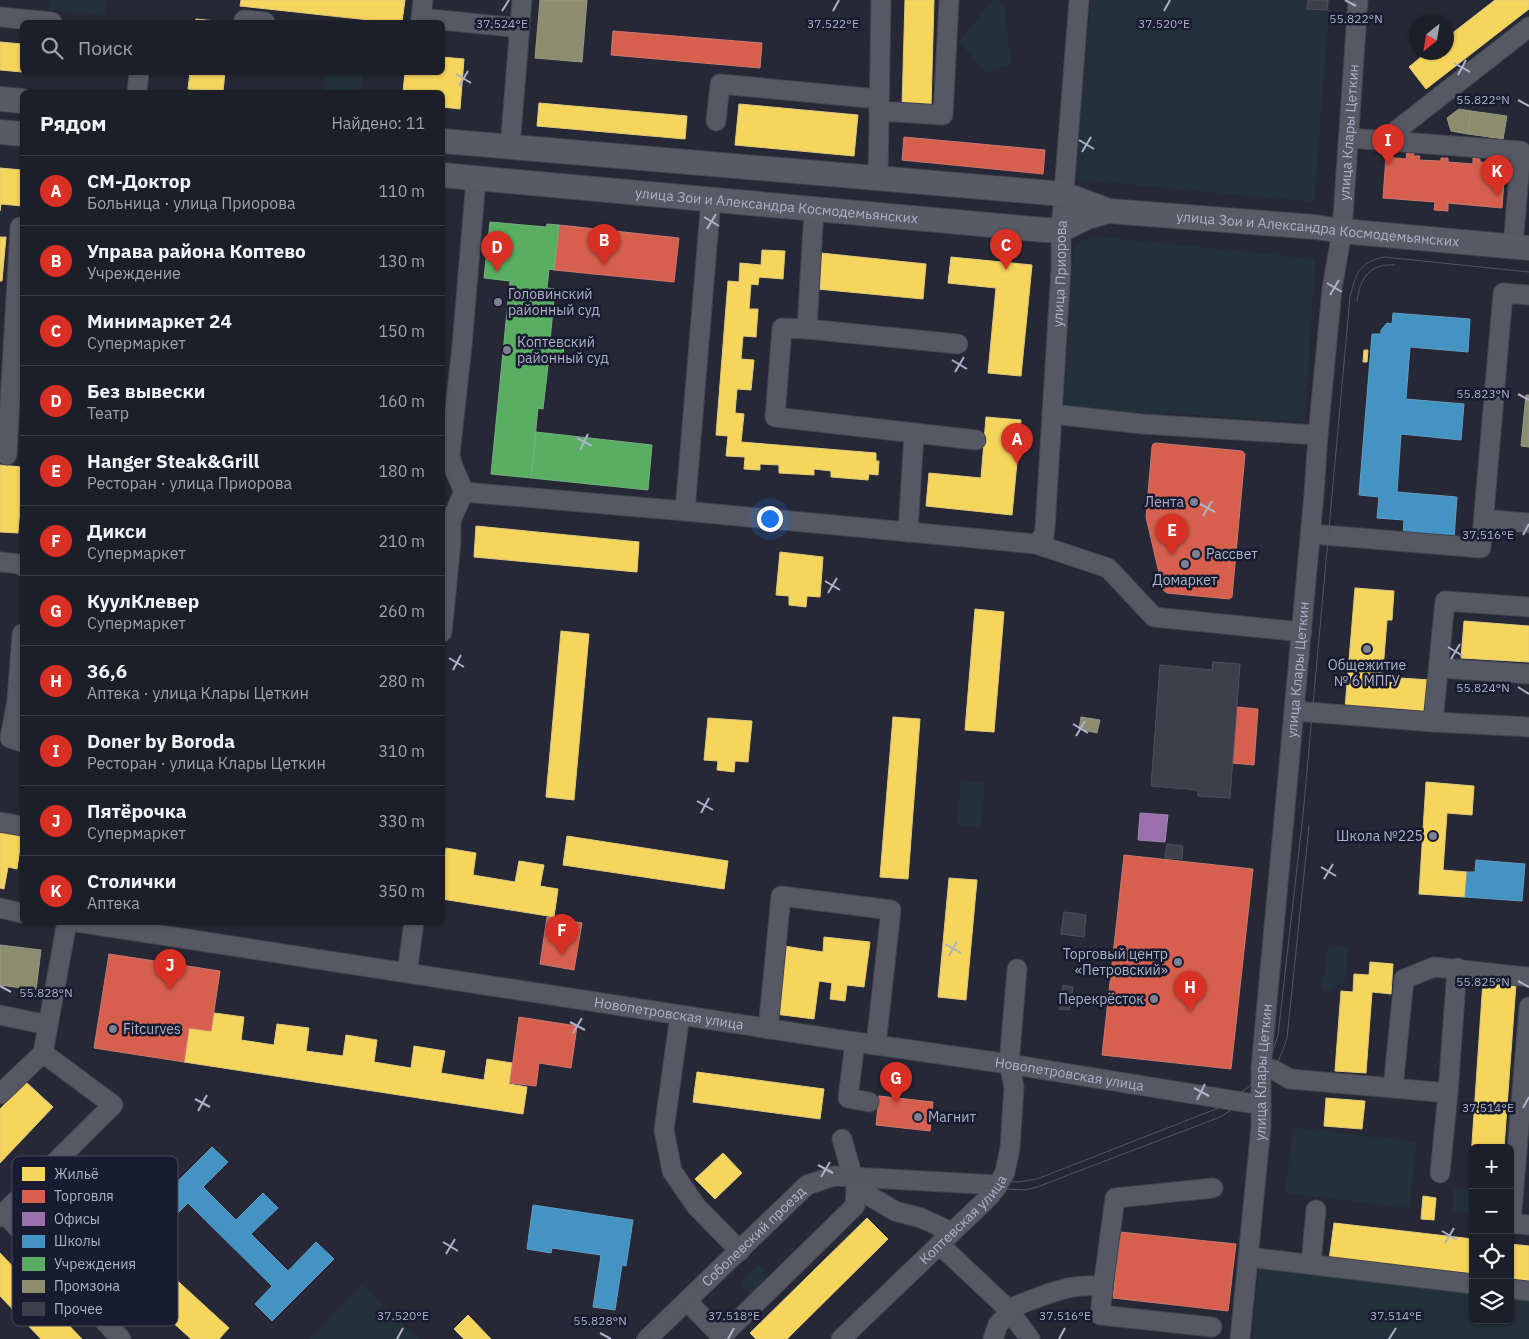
<!DOCTYPE html>
<html lang="ru">
<head>
<meta charset="utf-8">
<style>
	:root { --surface:#1c1e28; --page:#252730; --text:#f1f3f6; --muted:#a0a2a8; --line:#3a3c45; --accent:#d93025 }
	body { margin:0; font-family:"IBM Plex Sans",sans-serif; background:var(--page); color:var(--text) }
	.controls { position:absolute; right:15px; bottom:15px; display:grid; overflow:hidden; border-radius:8px; box-shadow:0 1px 4px #0004 }
	.controls button { width:45px; height:45px; display:grid; place-items:center; padding:0; border:0; border-bottom:1px solid var(--line); background:var(--surface); color:var(--text); font:25px sans-serif }
	.compass { position:absolute; left:1409px; top:15px; width:45px; height:45px; border-radius:50%; background:var(--surface); box-shadow:0 1px 4px #0004; rotate:210deg }
	.you { position:absolute; left:769px; top:518px; width:18px; height:18px; margin:-12px; border:4px solid #fff; border-radius:50%; background:#1a73e8; box-shadow:0 0 0 8px #1a73e833 }
	.badge { display:grid; place-items:center; width:32px; height:32px; border-radius:50%; background:var(--accent); color:#fff; font-size:16px; font-weight:700 }
	.pin { position:absolute; translate:-50% -41px; filter:drop-shadow(0 1px 2px #0008) }
	.pin::after { content:''; position:absolute; top:26px; width:18px; height:15px; background:inherit; clip-path:polygon(0 0,100% 0,50% 100%) }
	.list { margin:0; padding:0; list-style:none }
	h2 { display:flex; justify-content:space-between; align-items:center; height:65px; margin:0; padding:0 20px; font-size:21px }
	h2 small { font-size:16px; font-weight:400; color:var(--muted) }
	.list li { display:grid; grid-template-columns:32px 1fr auto; gap:15px; align-items:center; box-sizing:border-box; height:70px; padding:0 20px; border-top:1px solid var(--line) }
	.list b { display:block; font-size:19px; white-space:nowrap }
	.list p { margin:0; font-size:16px; white-space:nowrap; color:var(--muted) }
	.list em { font-size:16px; font-style:normal; color:var(--muted) }
	.icon { flex:none; width:28px; height:28px; fill:none; stroke:currentColor; stroke-width:2; stroke-linecap:round; stroke-linejoin:round }
	.map { position:relative; flex:none; width:1529px; height:1339px; overflow:hidden }
	.search { position:absolute; background:var(--surface); box-shadow:0 1px 4px #0004; left:20px; top:20px; width:425px; height:55px; display:flex; align-items:center; gap:12px; box-sizing:border-box; padding:0 18px; border-radius:8px; color:var(--muted); font-size:19px }
	.panel { position:absolute; background:var(--surface); box-shadow:0 1px 4px #0004; left:20px; top:90px; width:425px; height:835px; border-radius:8px }
	.map>svg:first-child { display:block }
	.green { fill:#23313b }
	.homes { fill:#f6d55c; stroke:#e0ca7c }
	.shops { fill:#d6604d; stroke:#ca7872 }
	.offices { fill:#9970ab; stroke:#9f84b4 }
	.schools { fill:#4393c3; stroke:#639cc4 }
	.public { fill:#5aae61; stroke:#73af80 }
	.industry { fill:#8c8c6e; stroke:#969789 }
	.building { fill:#3e3f4b; stroke:#4d505e }
	.lines { fill:none; stroke-linecap:round; stroke-linejoin:round }
	.minor-casing { stroke:#42444e; stroke-width:21 }
	.major-casing { stroke:#40434f; stroke-width:26 }
	.minor { stroke:#565864; stroke-width:19 }
	.major { stroke:#585a65; stroke-width:24 }
	.tram { stroke:#545660; stroke-width:1 }
	.ticks { fill:none; stroke:#aeb1c8; stroke-width:2 }
	.poi-dot { fill:#7e8195; stroke:#191c30; stroke-width:2 }
	.labels { text-anchor:middle; dominant-baseline:central; stroke-width:5; stroke-linejoin:round; paint-order:stroke }
	.street-label { font-size:14px; fill:#aeb1c8; stroke:#191c30 }
	.poi-label { font-size:14px; fill:#aeb1c8; stroke:#191c30; text-anchor:start }
	.key { fill:#191c30; stroke:#46495e; stroke-width:1 }
	.key-label { font-size:14px; fill:#aeb1c8 }
	.ticks-label { font-size:12px; text-anchor:middle; fill:#aeb1c8; stroke:#191c30; stroke-width:5; stroke-linejoin:round; paint-order:stroke }
</style>
</head>
<body>
<div class="map">
<svg width="1529" height="1339" viewBox="0 0 1529 1339">
	<rect width="100%" height="100%" fill="#262835"/>
	<g class="green">
		<path d="M49 0H106L105 14 48 10Z"/>
		<path d="M993 0H997L1004 3 1011 64 987 73 959 42Z"/>
		<path d="M1091 0H1330L1314 202 1072 179Z"/>
		<path d="M325 73H363L361 92H323Z"/>
		<path d="M1093 236 1315 259 1305 422 1165 413 1148 418 1064 404 1073 252 1078 242Z"/>
		<path d="M961 780 985 782 981 827 957 825Z"/>
		<path d="M1328 946 1348 947 1345 981 1331 991H1321L1322 975H1325Z"/>
		<path d="M1293 1127 1417 1142 1409 1208 1285 1193Z"/>
		<path d="M1454 1188 1473 1190V1213L1452 1211Z"/>
		<path d="M758 1265 769 1277 751 1295 740 1283Z"/>
		<path d="M1259 1265 1473 1290V1320H1510V1294L1529 1296V1339H1252Z"/>
		<path d="M362 1285 419 1339H310Z"/>
	</g>
	<g class="homes">
		<path d="M241 0H405L402 22H387L240 6Z"/>
		<path d="M905 0H934L931 108 902 107Z"/>
		<path d="M1495 0H1529V9L1426 89 1409 67 1427 52H1446V38Z"/>
		<path d="M196 19 227 22H195Z"/>
		<path d="M0 42 22 44V72L0 70Z"/>
		<path d="M442 57 464 59 460 109 442 107V92H403L405 72H442Z"/>
		<path d="M190 72H225L223 92 188 89Z"/>
		<path d="M539 103 687 116 685 139 537 126Z"/>
		<path d="M739 104 858 115 854 156 735 145Z"/>
		<path d="M0 168 22 170V206L1 204 0 211Z"/>
		<path d="M0 237H6L2 281H0Z"/>
		<path d="M762 250 785 251 783 279 759 277 758 285 751 284 749 309H758L756 337 743 336 741 359 754 360 751 390 737 389 735 413 744 414 741 442 876 453V461H879L878 475 869 474 868 480 831 477V471L814 469V475L779 473V465L760 464V470L744 469 745 457 726 456 728 436 716 435 728 281 739 282 740 263 761 265Z"/>
		<path d="M821 253 926 264 923 299 817 289Z"/>
		<path d="M951 257 1032 265 1021 376 988 373 996 288 948 283Z"/>
		<path d="M1364 350H1368L1367 362H1363Z"/>
		<path d="M986 417 1021 420 1012 515 926 506 929 473 981 478Z"/>
		<path d="M0 465 22 467V483L18 533 0 532Z"/>
		<path d="M476 526 639 542 637 572 474 557Z"/>
		<path d="M780 552 823 557 820 597 807 596 806 607 789 605V596L776 595Z"/>
		<path d="M1355 588 1394 591 1392 620H1387L1382 682 1400 683V678L1431 680 1428 715 1345 708Z"/>
		<path d="M975 609 1004 612 994 732 965 730Z"/>
		<path d="M1464 621 1529 626V662L1461 658Z"/>
		<path d="M561 631 589 634 574 800 546 797Z"/>
		<path d="M893 717 920 719 908 879 880 877Z"/>
		<path d="M708 718 752 721 748 762 735 761 734 772 717 770 718 761 704 760Z"/>
		<path d="M1426 782 1474 786 1472 815 1447 813 1443 870 1467 872 1465 897 1419 894Z"/>
		<path d="M0 831 22 834 17 869 8 867 4 889 0 888Z"/>
		<path d="M567 836 728 861 724 889 563 865Z"/>
		<path d="M446 848 476 853 473 875 515 882 519 861 544 865 540 886 558 889 554 917 442 899V870Z"/>
		<path d="M949 878 977 880 966 1000 938 997Z"/>
		<path d="M824 937 870 942 864 987 847 985 845 1001 830 999 832 983 819 981 814 1019 775 1014 784 946 823 952Z"/>
		<path d="M1370 962 1393 964 1391 994 1372 992 1366 1073 1335 1071 1341 991 1353 992 1354 974 1369 975Z"/>
		<path d="M1483 981 1516 984 1504 1148H1473V1158H1471Z"/>
		<path d="M214 1013 244 1017 241 1040 274 1045 277 1024 309 1028 306 1051 343 1056 346 1035 377 1040 374 1062 411 1068 414 1046 445 1051 441 1073 484 1080 487 1059 512 1063 509 1084 527 1087 523 1114 184 1062 189 1028 211 1031Z"/>
		<path d="M697 1072 824 1089 820 1119 693 1102Z"/>
		<path d="M26 1082 53 1107 0 1163V1109Z"/>
		<path d="M1326 1098 1365 1101 1362 1129 1324 1126Z"/>
		<path d="M723 1153 742 1173 715 1199 695 1179Z"/>
		<path d="M1423 1196 1436 1198 1434 1220 1421 1219Z"/>
		<path d="M867 1218 888 1239 787 1339H756L750 1333Z"/>
		<path d="M1334 1223 1473 1239V1277L1329 1260Z"/>
		<path d="M1510 1244 1529 1246V1283L1510 1281Z"/>
		<path d="M0 1253 82 1339H41L0 1296Z"/>
		<path d="M157 1262 229 1328 219 1339H191L134 1287Z"/>
		<path d="M468 1315 491 1339H464L454 1329Z"/>
	</g>
	<g class="shops">
		<path d="M613 31 762 43 760 68 611 55Z"/>
		<path d="M904 137 1045 150 1043 174 902 160Z"/>
		<path d="M1407 152H1414L1413 156H1420L1419 160 1441 161V158H1448V162L1473 164V158L1480 159V162L1486 163V165L1505 166 1502 208 1448 203V211L1434 210 1435 202 1383 198 1386 157 1406 159Z"/>
		<path d="M559 225 679 238 674 282 554 270Z"/>
		<path d="M1156 443 1242 451 1245 454 1232 597 1229 599 1167 593 1163 590 1146 517 1152 447 1153 444Z"/>
		<path d="M1237 707 1258 709 1254 765 1232 763Z"/>
		<path d="M1124 855 1253 869 1231 1069 1102 1055Z"/>
		<path d="M547 917 582 923 574 970 540 964Z"/>
		<path d="M109 954 220 971 211 1031 189 1028 184 1062 94 1048Z"/>
		<path d="M519 1017 577 1026 571 1068 539 1063 536 1086 510 1083Z"/>
		<path d="M879 1096 933 1102 930 1131 876 1125Z"/>
		<path d="M1120 1232 1236 1244 1228 1311 1113 1298Z"/>
	</g>
	<path class="offices" d="M1140 813 1168 815 1165 842 1138 840Z"/>
	<g class="schools">
		<path d="M1393 313 1470 319 1468 352 1410 347 1406 399 1464 404 1461 440 1401 434 1397 492 1457 497 1454 539 1403 535 1404 520 1377 518 1379 497 1359 495 1372 334H1381V330L1387 323 1392 324Z"/>
		<path d="M1476 860 1525 864 1522 901 1465 897 1467 872H1475Z"/>
		<path d="M212 1147 228 1162 203 1187 236 1220 263 1193 278 1208 251 1234 288 1271 316 1242 334 1259 272 1321 255 1304 272 1286 188 1203 170 1221 154 1205Z"/>
		<path d="M533 1205 633 1220 626 1266 622 1265 615 1310 593 1307 601 1255 552 1248 551 1253 527 1249Z"/>
	</g>
	<g class="public">
		<path d="M490 222 546 227 547 224 559 225 554 270 549 269 547 288 555 289 550 341 564 342 563 358 549 357 543 409 538 408 531 478 491 474 510 281 484 278Z"/>
		<path d="M536 432 652 445 648 490 531 478Z"/>
	</g>
	<g class="industry">
		<path d="M540 0H587L582 62 535 58Z"/>
		<path d="M1459 109 1471 111 1468 134 1451 131 1447 118Z"/>
		<path d="M1471 111 1507 116 1503 139 1468 134Z"/>
		<path d="M1526 395H1529V447L1521 446Z"/>
		<path d="M1081 717 1100 720 1097 733 1079 729Z"/>
		<path d="M0 945 41 950 36 990 0 985Z"/>
	</g>
	<g class="building">
		<path d="M1308 0H1328L1327 10 1307 9Z"/>
		<path d="M1213 662 1240 664 1230 798 1198 796V790L1151 786 1160 665 1212 670Z"/>
		<path d="M1167 844 1183 846 1182 859 1165 858Z"/>
		<path d="M1064 912 1086 915 1084 937 1061 934Z"/>
		<path d="M1063 985 1073 987 1069 1010 1059 1009Z"/>
	</g>
	<g class="lines">
		<g class="minor-casing">
			<g id="minor">
				<path d="M0 17 52 22"/>
				<path d="M421 18 423 0"/>
				<path d="M244 20 265 22"/>
				<path d="M421 22V18L520 28"/>
				<path d="M137 92 139 72"/>
				<path d="M879 111 943 115 949 0"/>
				<path d="M716 121 720 84 879 99"/>
				<path d="M1349 138 1521 151 1513 246"/>
				<path d="M1397 141V130L1529 27"/>
				<path d="M510 147 522 0"/>
				<path d="M878 178 881 0"/>
				<path d="M807 329 814 209"/>
				<path d="M958 344 807 329 782 328 775 417 976 440"/>
				<path d="M1052 414 1142 424 1318 435"/>
				<path d="M7 455 20 227H22"/>
				<path d="M464 492 685 511 1036 544 1108 568 1154 617 1302 632"/>
				<path d="M685 511 711 199"/>
				<path d="M1484 519 1529 523"/>
				<path d="M908 532 914 433"/>
				<path d="M1311 534 1481 548 1503 293 1529 295"/>
				<path id="s1" d="M1036 544 1044 535 1045 528 1061 269V230L1079 0"/>
				<path d="M0 562 20 564 22 566"/>
				<path d="M442 632 451 542V520L464 492 452 464 450 454 462 346 476 179"/>
				<path d="M22 634 17 701H22"/>
				<path d="M1439 668 1529 674"/>
				<path d="M17 701 10 738 22 742"/>
				<path d="M1295 711 1433 722 1445 601 1529 607"/>
				<path d="M1433 722 1529 727"/>
				<path d="M0 822 22 826"/>
				<path d="M0 908 22 913"/>
				<path id="s2" d="M77 922 855 1042 1009 1064 1261 1105"/>
				<path d="M407 973 414 922"/>
				<path d="M1529 1007 1511 1223 1529 1225"/>
				<path d="M0 1015 48 1025"/>
				<path d="M680 1015 664 1130 672 1171 696 1206 740 1251"/>
				<path d="M768 1029 781 896 891 910 876 1045"/>
				<path d="M855 1042 848 1098 869 1102"/>
				<path d="M1261 1068 1274 1070 1290 1079 1393 1088 1404 979 1434 967 1529 977"/>
				<path d="M1393 1088 1448 1093 1457 968"/>
				<path d="M0 1094 43 1053"/>
				<path d="M1440 1173 1448 1093"/>
				<path d="M856 1188 895 1211 921 1218 952 1232"/>
				<path d="M4 1213 121 1339"/>
				<path d="M0 1217 113 1105 43 1053 67 922"/>
				<path d="M940 1245 1008 1309 1030 1339"/>
				<path d="M1248 1257 1473 1284"/>
				<path d="M1311 1264 1316 1210"/>
				<path d="M1103 1287 1115 1198 1213 1188"/>
				<path d="M1510 1289 1529 1291"/>
				<path d="M687 1301 724 1339"/>
				<path d="M1008 1309C1038 1298 1070 1281 1103 1287L1100 1315 1212 1327"/>
				<path id="s3" d="M647 1339 807 1185 834 1176 998 1185"/>
				<path d="M719 1339 855 1206 856 1188 842 1139"/>
				<path id="s4" d="M841 1339 990 1196 998 1185 1005 1172 1010 1148 1014 1087 1009 1064 1017 969"/>
				<path d="M993 1339 998 1324 1011 1313"/>
				<path id="s5" d="M1240 1339 1261 1126V1068L1314 494 1318 435 1332 289 1342 231 1358 0"/>
			</g>
		</g>
		<g class="major-casing">
			<g id="major">
				<path d="M0 99 22 101"/>
				<path d="M0 132 22 134"/>
				<path id="s6" d="M442 141 1063 194 1109 211 1315 227 1342 231 1529 248"/>
				<path id="s7" d="M442 175 1045 230H1061L1087 217 1109 211"/>
			</g>
		</g>
		<use href="#minor" class="minor"/>
		<use href="#major" class="major"/>
		<g class="tram">
			<path d="M1357 301C1360 278 1370 263 1395 265"/>
			<path d="M636 1339 804 1183 813 1178 832 1171 1018 1182 1037 1179 1221 1107 1250 1086 1261 1072 1272 1053 1278 1035 1303 815 1350 297C1356 273 1358 263 1384 257L1529 272"/>
			<path d="M649 1339 809 1190 834 1180 1025 1190 1037 1187 1220 1117C1256 1095 1274 1080 1287 1038L1309 826"/>
		</g>
	</g>
	<path class="ticks" d="M1345 0 1356 6M502 11 509 0M833 11 839 0M1164 11 1170 0M1454 63 1470 72M456 74 471 83M1458 75 1466 60M459 86 468 71M1518 100 1529 106M1079 140 1094 149M1082 152 1091 137M704 217 719 226M707 229 716 214M1327 283 1342 292M1330 295 1339 280M952 360 967 369M955 372 964 357M1518 394 1529 400M577 438 592 446M580 450 588 434M1200 504 1215 512M1203 516 1212 501M1523 535 1529 524M825 581 840 590M828 593 837 578M1448 647 1463 656M449 658 464 667M1451 659 1460 644M453 670 461 655M1518 687 1529 694M1073 724 1088 733M1076 736 1085 721M697 801 713 810M701 813 709 798M1321 867 1336 876M1324 879 1333 864M945 944 961 953M949 956 957 941M1518 981 1529 987M0 986 11 992M570 1022 585 1030M573 1033 582 1018M1194 1088 1209 1096M195 1099 210 1107M1197 1100 1205 1084M1523 1108 1529 1097M198 1111 207 1095M818 1165 833 1173M821 1177 830 1162M1442 1231 1457 1240M443 1242 458 1251M1445 1243 1454 1228M446 1254 455 1239M600 1333 611 1339M397 1339 403 1328M728 1339 734 1328M1059 1339 1065 1328M1389 1339 1396 1328"/>
	<g class="poi-dot">
		<circle cx="498" cy="302" r="5"/>
		<circle cx="507" cy="350" r="5"/>
		<circle cx="1194" cy="502" r="5"/>
		<circle cx="1196" cy="554" r="5"/>
		<circle cx="1185" cy="564" r="5"/>
		<circle cx="1367" cy="649" r="5"/>
		<circle cx="1433" cy="836" r="5"/>
		<circle cx="1178" cy="962" r="5"/>
		<circle cx="1154" cy="999" r="5"/>
		<circle cx="113" cy="1029" r="5"/>
		<circle cx="918" cy="1117" r="5"/>
	</g>
	<g class="labels">
		<g class="street-label">
			<text stroke="none"><textPath href="#s5" startOffset="1212">улица Клары Цеткин</textPath></text>
			<text stroke="none"><textPath href="#s7" startOffset="336">улица Зои и Александра Космодемьянских</textPath></text>
			<text stroke="none"><textPath href="#s6" startOffset="882">улица Зои и Александра Космодемьянских</textPath></text>
			<text stroke="none"><textPath href="#s1" startOffset="274">улица Приорова</textPath></text>
			<text stroke="none"><textPath href="#s5" startOffset="672">улица Клары Цеткин</textPath></text>
			<text stroke="none"><textPath href="#s2" startOffset="599">Новопетровская улица</textPath></text>
			<text stroke="none"><textPath href="#s5" startOffset="268">улица Клары Цеткин</textPath></text>
			<text stroke="none"><textPath href="#s2" startOffset="1004">Новопетровская улица</textPath></text>
			<text stroke="none"><textPath href="#s4" startOffset="171">Коптевская улица</textPath></text>
			<text stroke="none"><textPath href="#s3" startOffset="148">Соболевский проезд</textPath></text>
		</g>
		<g class="poi-label">
			<text x="508" y="294">Головинский<tspan x="508" dy="16">районный суд</tspan></text>
			<text x="517" y="342">Коптевский<tspan x="517" dy="16">районный суд</tspan></text>
			<text x="1184" y="502" text-anchor="end">Лента</text>
			<text x="1206" y="554">Рассвет</text>
			<text x="1185" y="580" text-anchor="middle">Домаркет</text>
			<text x="1367" y="665" text-anchor="middle">Общежитие<tspan x="1367" dy="16">№ 6 МПГУ</tspan></text>
			<text x="1423" y="836" text-anchor="end">Школа №225</text>
			<text x="1168" y="954" text-anchor="end">Торговый центр<tspan x="1168" dy="16">«Петровский»</tspan></text>
			<text x="1144" y="999" text-anchor="end">Перекрёсток</text>
			<text x="123" y="1029">Fitcurves</text>
			<text x="928" y="1117">Магнит</text>
		</g>
	</g>
	<rect x="12" y="1156" width="166" height="170" rx="8" class="key"/>
	<rect x="22" y="1167" width="23" height="14" fill="#f6d55c"/>
	<rect x="22" y="1190" width="23" height="13" fill="#d6604d"/>
	<rect x="22" y="1212" width="23" height="14" fill="#9970ab"/>
	<rect x="22" y="1235" width="23" height="13" fill="#4393c3"/>
	<rect x="22" y="1257" width="23" height="14" fill="#5aae61"/>
	<rect x="22" y="1280" width="23" height="13" fill="#8c8c6e"/>
	<rect x="22" y="1302" width="23" height="14" fill="#3e3f4b"/>
	<g class="key-label">
		<text x="54" y="1179">Жильё</text>
		<text x="54" y="1201">Торговля</text>
		<text x="54" y="1224">Офисы</text>
		<text x="54" y="1246">Школы</text>
		<text x="54" y="1269">Учреждения</text>
		<text x="54" y="1291">Промзона</text>
		<text x="54" y="1314">Прочее</text>
	</g>
	<g class="ticks-label">
		<text x="1356" y="23">55.822°N</text>
		<text x="833" y="28">37.522°E</text>
		<text x="1164" y="28">37.520°E</text>
		<text x="502" y="28">37.524°E</text>
		<text x="1483" y="104">55.822°N</text>
		<text x="1483" y="398">55.823°N</text>
		<text x="1488" y="539">37.516°E</text>
		<text x="1483" y="692">55.824°N</text>
		<text x="1483" y="986">55.825°N</text>
		<text x="46" y="997">55.828°N</text>
		<text x="1488" y="1112">37.514°E</text>
		<text x="403" y="1320">37.520°E</text>
		<text x="734" y="1320">37.518°E</text>
		<text x="1065" y="1320">37.516°E</text>
		<text x="1396" y="1320">37.514°E</text>
		<text x="600" y="1325">55.828°N</text>
	</g>
</svg>
<div class="controls">
<button>+</button>
<button>−</button>
<button><svg class="icon" aria-label="locate" viewBox="0 0 24 24"><circle cx="12" cy="12" r="6"/><path d="M12 2v4M12 18v4M2 12h4M18 12h4"/></svg></button>
<button><svg class="icon" aria-label="layers" viewBox="0 0 24 24"><path d="M12 4l9 5-9 5-9-5zM3 14l9 5 9-5"/></svg></button>
</div>
<svg class="compass" viewBox="-18 -18 36 36"><path d="M0-13l5 13h-10z" fill="#e53935"/><path d="M0 13l5-13h-10z" fill="#a0a2a8"/></svg>
<div class="you"></div>
<div class="pin badge" style="left:1017px;top:464px">A</div>
<div class="pin badge" style="left:604px;top:265px">B</div>
<div class="pin badge" style="left:1006px;top:270px">C</div>
<div class="pin badge" style="left:497px;top:272px">D</div>
<div class="pin badge" style="left:1172px;top:555px">E</div>
<div class="pin badge" style="left:562px;top:955px">F</div>
<div class="pin badge" style="left:896px;top:1103px">G</div>
<div class="pin badge" style="left:1190px;top:1012px">H</div>
<div class="pin badge" style="left:1388px;top:165px">I</div>
<div class="pin badge" style="left:170px;top:990px">J</div>
<div class="pin badge" style="left:1497px;top:196px">K</div>
<div class="search"><svg class="icon" aria-label="search" viewBox="0 0 24 24"><circle cx="10" cy="10" r="6"/><path d="M15 15l6 6"/></svg>Поиск</div>
<section class="panel">
<h2>Рядом<small>Найдено: 11</small></h2>
<ul class="list">
<li><span class="badge">A</span><div><b>СМ-Доктор</b><p>Больница · улица Приорова</p></div><em>110 m</em></li>
<li><span class="badge">B</span><div><b>Управа района Коптево</b><p>Учреждение</p></div><em>130 m</em></li>
<li><span class="badge">C</span><div><b>Минимаркет 24</b><p>Супермаркет</p></div><em>150 m</em></li>
<li><span class="badge">D</span><div><b>Без вывески</b><p>Театр</p></div><em>160 m</em></li>
<li><span class="badge">E</span><div><b>Hanger Steak&amp;Grill</b><p>Ресторан · улица Приорова</p></div><em>180 m</em></li>
<li><span class="badge">F</span><div><b>Дикси</b><p>Супермаркет</p></div><em>210 m</em></li>
<li><span class="badge">G</span><div><b>КуулКлевер</b><p>Супермаркет</p></div><em>260 m</em></li>
<li><span class="badge">H</span><div><b>36,6</b><p>Аптека · улица Клары Цеткин</p></div><em>280 m</em></li>
<li><span class="badge">I</span><div><b>Doner by Boroda</b><p>Ресторан · улица Клары Цеткин</p></div><em>310 m</em></li>
<li><span class="badge">J</span><div><b>Пятёрочка</b><p>Супермаркет</p></div><em>330 m</em></li>
<li><span class="badge">K</span><div><b>Столички</b><p>Аптека</p></div><em>350 m</em></li>
</ul>
</section>
</div>
</body>
</html>
